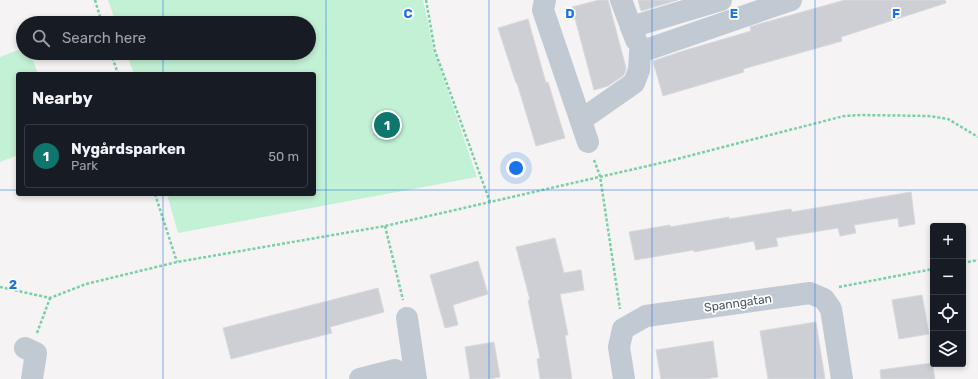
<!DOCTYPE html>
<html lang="en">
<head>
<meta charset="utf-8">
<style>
	:root { --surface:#171b24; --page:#242831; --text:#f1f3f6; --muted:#9ea1a6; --line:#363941; --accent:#0f766e }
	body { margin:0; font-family:Rubik,sans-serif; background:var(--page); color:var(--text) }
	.controls { position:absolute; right:12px; bottom:12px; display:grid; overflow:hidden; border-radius:4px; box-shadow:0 2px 6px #0003 }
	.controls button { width:36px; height:36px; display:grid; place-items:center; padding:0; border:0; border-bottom:1px solid var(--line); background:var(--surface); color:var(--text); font:20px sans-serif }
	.you { position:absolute; left:516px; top:168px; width:14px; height:14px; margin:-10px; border:3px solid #fff; border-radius:50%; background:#1a73e8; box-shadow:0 0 0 6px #1a73e833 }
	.badge { display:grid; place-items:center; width:26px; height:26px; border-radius:50%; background:var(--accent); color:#fff; font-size:13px; font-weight:700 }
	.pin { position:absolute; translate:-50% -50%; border:2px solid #fff; box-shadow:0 1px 4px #0006 }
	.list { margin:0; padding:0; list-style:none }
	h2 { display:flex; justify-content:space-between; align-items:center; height:52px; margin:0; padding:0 16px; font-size:17px }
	h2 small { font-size:13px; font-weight:400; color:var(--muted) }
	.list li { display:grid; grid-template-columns:26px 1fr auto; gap:12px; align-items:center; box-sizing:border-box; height:64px; margin:0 8px 8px; padding:0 8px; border:1px solid var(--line); border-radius:4px }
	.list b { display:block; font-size:15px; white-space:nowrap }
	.list p { margin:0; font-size:13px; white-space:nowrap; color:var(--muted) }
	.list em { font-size:13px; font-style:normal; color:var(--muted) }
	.icon { flex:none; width:22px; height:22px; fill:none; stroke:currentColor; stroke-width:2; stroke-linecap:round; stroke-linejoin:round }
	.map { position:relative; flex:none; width:978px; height:379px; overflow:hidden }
	.search { position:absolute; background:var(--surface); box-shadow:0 2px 6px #0003; left:16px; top:16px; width:300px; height:44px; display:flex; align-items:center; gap:10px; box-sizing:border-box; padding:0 14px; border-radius:22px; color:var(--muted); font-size:15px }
	.panel { position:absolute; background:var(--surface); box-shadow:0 2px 6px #0003; left:16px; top:72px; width:300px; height:124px; border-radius:4px }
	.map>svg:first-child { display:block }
	.green { fill:#c3f1d5 }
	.building { fill:#cdcfd5; stroke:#d7d9de }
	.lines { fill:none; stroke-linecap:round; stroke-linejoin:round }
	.path { stroke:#7ad0a6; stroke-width:2.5; stroke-dasharray:3 2; stroke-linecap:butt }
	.minor { stroke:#c1cad2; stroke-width:22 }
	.grid { fill:none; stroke:#1a73e8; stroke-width:1; stroke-opacity:0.55 }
	.labels { text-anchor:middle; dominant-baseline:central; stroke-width:3.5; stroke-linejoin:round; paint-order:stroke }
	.street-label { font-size:12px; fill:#4a5661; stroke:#fff }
	.grid-label { font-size:13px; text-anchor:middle; font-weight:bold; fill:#1a73e8; stroke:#fff; stroke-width:3.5; stroke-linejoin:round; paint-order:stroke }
</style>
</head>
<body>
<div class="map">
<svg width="978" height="379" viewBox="0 0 978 379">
	<rect width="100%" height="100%" fill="#f5f3f3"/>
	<g class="green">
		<path d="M108 0H423L433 47 477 177 178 233 167 194H314V74H134L126 53H309V23H116Z"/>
		<path d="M23 48V53H30L38 74H18V155L0 162V57Z"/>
	</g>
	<g class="building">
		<path d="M599 0H608L626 68 624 75 608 86 594 90 572 7Z"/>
		<path d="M638 0H678L641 11Z"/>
		<path d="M845 0H945L946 3 841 37 842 41 743 69 744 72 663 96 653 61 683 51 751 31 750 27 759 24Z"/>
		<path d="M528 19 546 83 548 82 565 138 536 146 517 83H516L498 28Z"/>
		<path d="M911 192 915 224 899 227 898 218 854 225 856 233 840 236 838 228 776 238 778 246 756 250 754 241 694 252V250L635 260 629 232 670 225V227L729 217V219L791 209 792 212Z"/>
		<path d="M555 238 564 273 581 270 584 290 560 294 568 335H565L572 379H540L537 359 540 358 528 300H530L516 247Z"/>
		<path d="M478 261 488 294 453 305 458 325 445 328 430 275Z"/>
		<path d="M378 288 384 312 330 327 332 333 231 359 223 328Z"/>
		<path d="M922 295 929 334 899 339 892 300Z"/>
		<path d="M816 322 825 379H768L760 331Z"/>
		<path d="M713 341 718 377 705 379H661L656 350Z"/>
		<path d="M494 342 500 377 490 379H470L465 347Z"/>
		<path d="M932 363 935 379H881L880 370Z"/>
	</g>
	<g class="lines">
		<g class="path">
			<path d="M95 0 102 23"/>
			<path d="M426 0 435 51 490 202"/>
			<path d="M111 53 118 74"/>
			<path d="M594 160 600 176 620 309"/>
			<path d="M155 194 177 262"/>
			<path d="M385 226 403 300"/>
			<path d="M963 263 978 260"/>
			<path d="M0 287 50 298 86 284 177 262 385 226 665 162 844 116 862 115 929 116 948 119 978 137"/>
			<path d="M839 287 933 269"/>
			<path d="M37 333 50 298"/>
		</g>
		<g class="minor">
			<path d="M545 0 543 10 588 142"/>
			<path d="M621 0 636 40"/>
			<path d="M631 27 721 0"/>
			<path d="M581 120 634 83 639 70 640 52 791 0"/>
			<path d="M407 318 416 379"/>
			<path d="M25 348 36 353 32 379"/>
			<path d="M360 379 395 370 412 379"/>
			<path d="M624 379 619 347 623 329 646 316 810 293 824 299 831 309 842 379"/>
		</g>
	</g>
	<path class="grid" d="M163 0V23M326 0V379M489 0V379M652 0V379M815 0V379M163 53V74M0 190H18M314 190H978M163 194V379"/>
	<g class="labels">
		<g class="street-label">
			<text transform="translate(738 303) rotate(-8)">Spanngatan</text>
		</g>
	</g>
	<g class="grid-label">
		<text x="408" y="18">C</text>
		<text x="570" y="18">D</text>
		<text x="734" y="18">E</text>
		<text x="896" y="18">F</text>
		<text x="13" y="289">2</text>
	</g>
</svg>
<div class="controls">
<button>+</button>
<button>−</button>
<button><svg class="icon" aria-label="locate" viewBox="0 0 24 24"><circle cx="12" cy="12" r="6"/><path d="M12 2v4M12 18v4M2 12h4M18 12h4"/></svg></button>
<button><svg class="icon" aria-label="layers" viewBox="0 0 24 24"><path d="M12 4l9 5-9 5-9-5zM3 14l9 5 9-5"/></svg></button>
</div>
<div class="you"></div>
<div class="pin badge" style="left:387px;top:125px">1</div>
<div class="search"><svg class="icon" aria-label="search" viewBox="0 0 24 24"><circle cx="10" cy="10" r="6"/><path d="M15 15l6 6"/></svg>Search here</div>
<section class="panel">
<h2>Nearby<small></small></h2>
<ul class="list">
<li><span class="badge">1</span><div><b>Nygårdsparken</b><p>Park</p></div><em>50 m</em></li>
</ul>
</section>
</div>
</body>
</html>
